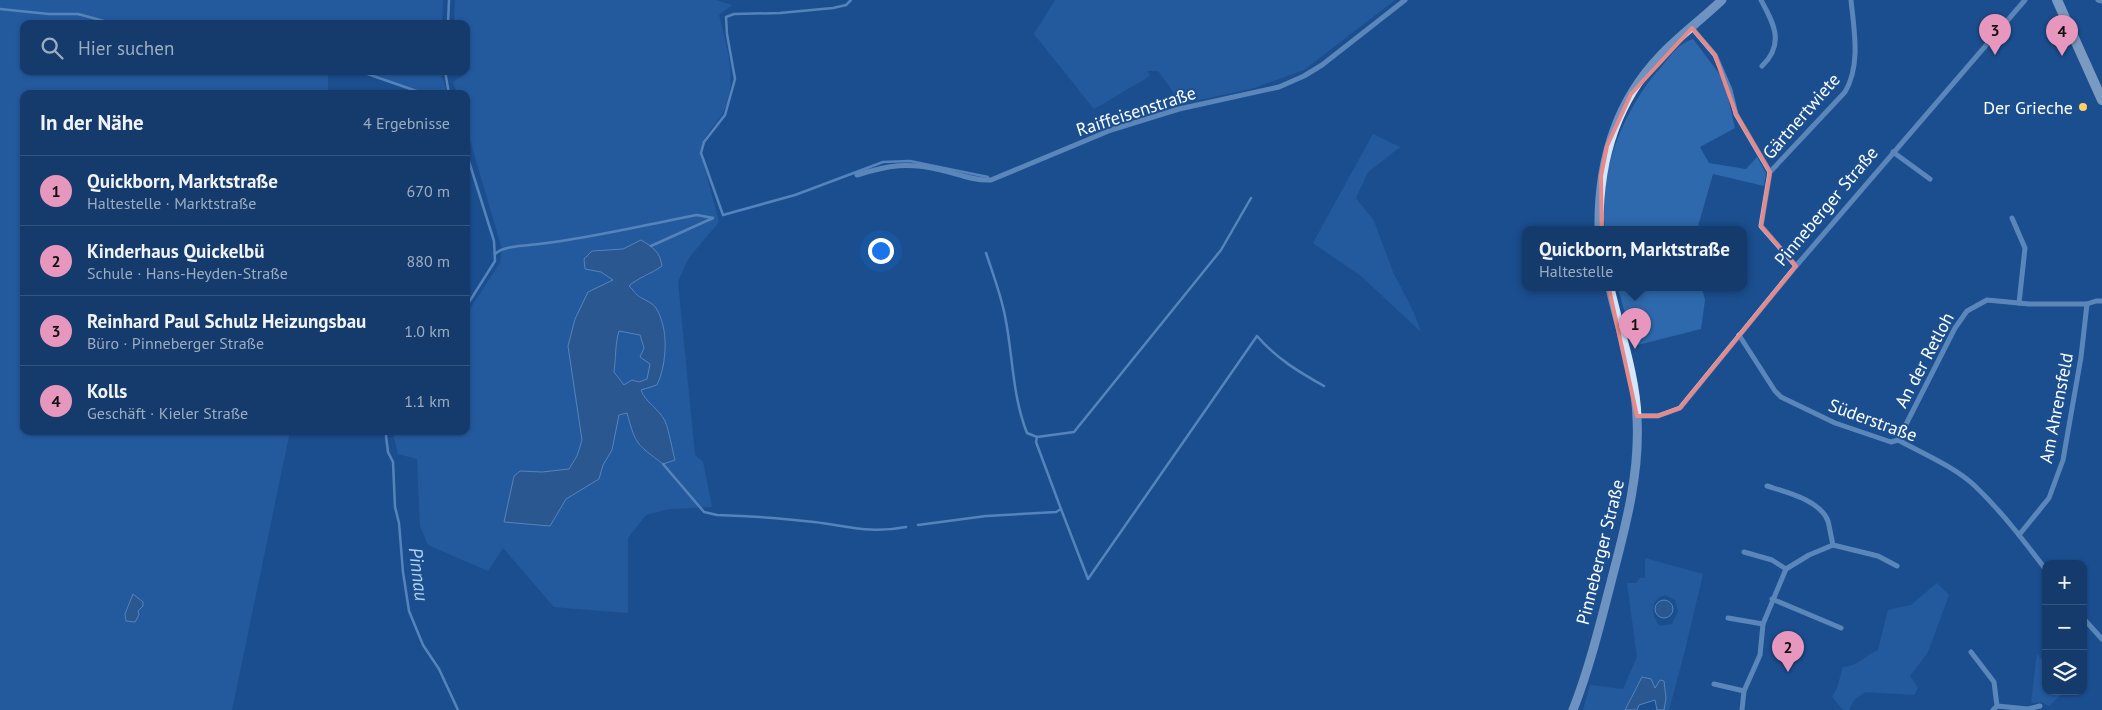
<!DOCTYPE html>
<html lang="de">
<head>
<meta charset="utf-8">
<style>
	:root { --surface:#143b6b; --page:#214673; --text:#f1f3f6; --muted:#9dadc1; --line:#33557e; --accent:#e797bd }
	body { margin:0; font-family:"PT Sans",sans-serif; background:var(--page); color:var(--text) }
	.controls { position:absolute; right:15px; bottom:15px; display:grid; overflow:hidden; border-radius:10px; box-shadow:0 1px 4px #0004 }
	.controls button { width:45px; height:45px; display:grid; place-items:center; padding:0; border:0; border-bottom:1px solid var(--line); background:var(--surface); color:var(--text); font:25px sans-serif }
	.you { position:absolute; left:880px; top:250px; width:18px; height:18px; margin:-12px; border:4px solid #fff; border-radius:50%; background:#1a73e8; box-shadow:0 0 0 8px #1a73e833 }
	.badge { display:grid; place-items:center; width:32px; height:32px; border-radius:50%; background:var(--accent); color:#111; font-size:16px; font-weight:700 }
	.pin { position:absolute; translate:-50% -41px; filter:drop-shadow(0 1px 2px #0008) }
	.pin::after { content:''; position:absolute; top:26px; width:18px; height:15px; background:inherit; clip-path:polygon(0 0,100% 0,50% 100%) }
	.popup { position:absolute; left:1522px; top:226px; width:225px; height:65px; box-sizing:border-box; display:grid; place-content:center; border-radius:10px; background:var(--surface); filter:drop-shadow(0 1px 4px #0005); font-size:16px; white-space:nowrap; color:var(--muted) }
	.popup b { font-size:19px; color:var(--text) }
	.popup::after { content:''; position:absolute; left:50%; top:100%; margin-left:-10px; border:10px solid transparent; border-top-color:var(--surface) }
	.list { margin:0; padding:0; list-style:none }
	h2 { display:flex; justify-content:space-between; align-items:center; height:65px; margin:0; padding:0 20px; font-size:21px }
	h2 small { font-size:16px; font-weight:400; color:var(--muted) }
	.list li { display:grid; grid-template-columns:32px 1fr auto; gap:15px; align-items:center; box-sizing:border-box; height:70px; padding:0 20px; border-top:1px solid var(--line) }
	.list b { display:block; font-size:19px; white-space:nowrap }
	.list p { margin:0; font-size:16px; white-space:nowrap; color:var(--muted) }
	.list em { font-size:16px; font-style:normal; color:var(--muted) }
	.icon { flex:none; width:28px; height:28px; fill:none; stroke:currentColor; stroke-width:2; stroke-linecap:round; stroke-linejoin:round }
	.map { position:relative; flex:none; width:2102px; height:710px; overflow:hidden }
	.search { position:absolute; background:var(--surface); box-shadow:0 1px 4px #0004; left:20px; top:20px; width:450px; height:55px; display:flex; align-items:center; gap:12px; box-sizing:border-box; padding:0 18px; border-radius:10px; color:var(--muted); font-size:19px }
	.panel { position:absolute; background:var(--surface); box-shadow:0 1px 4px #0004; left:20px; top:90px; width:450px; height:345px; border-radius:10px }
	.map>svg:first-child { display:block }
	.green { fill:#2e69ad; fill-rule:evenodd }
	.water { fill:#3c6290; stroke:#9cc4f0; fill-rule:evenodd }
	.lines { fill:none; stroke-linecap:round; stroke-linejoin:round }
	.stream { stroke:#9cc4f0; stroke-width:2.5 }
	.minor { stroke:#a9c9ee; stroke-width:5 }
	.secondary { stroke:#d6e6fa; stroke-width:9 }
	.primary { stroke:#f0f6ff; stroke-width:10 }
	.marked { fill:none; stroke:#e88989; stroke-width:4; stroke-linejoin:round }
	.poi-dot { fill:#ffd166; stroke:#1b4f8f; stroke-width:2 }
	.labels { text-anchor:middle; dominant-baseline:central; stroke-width:4; stroke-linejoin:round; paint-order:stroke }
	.poi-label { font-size:18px; fill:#fff; stroke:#1b4f8f; text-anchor:end }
	.street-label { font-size:18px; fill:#fff; stroke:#1b4f8f }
	.water-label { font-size:19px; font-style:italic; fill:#b5d3f5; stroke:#1b4f8f }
</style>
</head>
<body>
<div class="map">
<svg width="2102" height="710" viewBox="0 0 2102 710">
	<rect width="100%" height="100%" fill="#1b4f8f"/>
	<g class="green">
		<path d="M0 0H443L442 24H24V71H328V94H24V431H290L232 710H0Z"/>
		<path d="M455 0H716L732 5 719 15C726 46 737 75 726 106 719 124 701 134 701 154L719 222 688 259 678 282 695 455 703 462 712 507 669 509 646 515 628 538V613L554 607 503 548 488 571 428 545 420 526 417 459 398 454 394 438 396 431H466V315L500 263 502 249 466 126V94H457L453 82 464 75 469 63 466 61V24H454ZM623 249 650 275 637 278 629 285 637 294 655 307 657 384 640 389C643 397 649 402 655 408 672 425 668 443 663 464 636 444 636 445 627 413L619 416 612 450 603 465 599 478 566 499 550 526 504 522 514 476 520 471 542 472 569 469 577 456 582 440 568 346 614 281 601 272 585 269 592 251Z"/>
		<path d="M1055 0H1395L1304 70 1254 88 1182 104 1158 71H1147L1150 76 1094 109 1034 34Z"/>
		<path d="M1693 39 1724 80 1735 128 1700 147 1709 163 1746 169 1757 157 1766 173 1764 186 1713 174 1697 230H1605C1604 218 1602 204 1604 192 1610 146 1631 100 1662 66 1672 54 1678 44 1693 39Z"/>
		<path d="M355 71H440L448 94H424Z"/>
		<path d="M1373 134 1400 147 1368 172 1356 198 1374 221 1393 272 1414 313 1421 332 1361 276 1313 243Z"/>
		<path d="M1618 288H1702L1705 300 1701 329 1634 346Z"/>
		<path d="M619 331 640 335 650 364 647 379 639 382 632 380 624 385 614 372C617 358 615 344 619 331Z"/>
		<path d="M1645 558 1703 574 1685 650 1669 710H1664L1666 698 1642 677 1625 710H1583L1590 685 1623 689 1637 657 1627 583H1636L1640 578H1645ZM1665 595 1675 600 1678 611 1672 624 1660 626C1651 616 1649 599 1665 595Z"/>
		<path d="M1937 583 1949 595 1928 652 1910 676 1918 688 1914 695 1865 692 1854 700 1849 710H1843L1832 697 1837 688 1843 667C1858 667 1865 655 1878 650L1888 610 1911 605Z"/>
		<path d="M2037 654 2046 664V691H2065L2049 706 2041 702 2031 703Z"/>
	</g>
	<g class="water">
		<path d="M641 240C653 247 660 252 662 266 651 274 639 277 629 286 632 288 634 292 637 295 642 299 652 302 656 308 669 329 667 363 657 385L641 390C645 402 659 409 665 421 669 430 672 449 675 460L663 464C637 444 636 446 627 413L619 415 612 450 603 465 599 479 566 499 550 526 504 522 514 476 520 471 542 472 569 469 577 456 582 440 568 346 575 319 588 292 613 280 601 272 585 269 584 259 592 251 623 249ZM619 331 640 335 644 348 640 357 650 364 647 379 639 382 632 380 624 385 614 372C616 358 615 344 619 331Z"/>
		<path d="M133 594 143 602V606L138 611 139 615 135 622 126 621 125 614Z"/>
		<circle cx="1664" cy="609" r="9"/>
		<path d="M1642 677 1651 679 1655 688 1660 680 1664 681 1666 698 1664 710H1657L1655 700 1639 705 1637 710H1625Z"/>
	</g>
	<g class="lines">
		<g class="stream">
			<path d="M851 0 846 5 833 8 780 13 734 14 726 17 727 34 735 79 725 115 704 142 701 153 723 215 795 195 883 162 910 161 988 177"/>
			<path d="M0 9 49 14H78L115 24"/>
			<path d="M448 24 449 0"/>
			<path d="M359 71 425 94"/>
			<path d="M445 71 449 94"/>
			<path d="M466 152 494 241 495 261 466 307"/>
			<path d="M651 246 713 218"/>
			<path d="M986 253C993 274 1001 295 1005 316 1013 355 1012 395 1027 433L1037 437"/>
			<path d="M495 254C504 245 526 246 539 244 592 238 644 225 697 215L713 218"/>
			<path d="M387 431 386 436 388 452 393 462 395 507 399 523 403 572 409 611 423 645 439 669 458 710"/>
			<path d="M663 464 704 512 717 515C749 516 782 518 814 522 849 526 870 534 906 527"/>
			<path d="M1061 509 1036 442 1037 437 1074 432 1221 250 1251 198"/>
			<path d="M918 525 986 516 1056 512 1061 509 1088 579 1257 336C1277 359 1299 372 1324 386"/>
		</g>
		<g class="minor">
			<path d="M1761 0C1774 24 1785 44 1762 66"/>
			<path d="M2098 0 2102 1"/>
			<path d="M1692 28 1715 55 1730 90 1736 114 1770 172"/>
			<path d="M1893 152 1930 179"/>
			<path d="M857 175C889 165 908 162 941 170 958 174 974 181 991 180L1111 130 1179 109 1279 87 1304 76 1322 65 1405 0"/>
			<path d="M2012 218 2025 248 2019 303"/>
			<path d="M1796 266 1761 226 1770 172 1845 92C1861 65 1854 30 1851 0"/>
			<path d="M1739 335 1775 391 1781 397 1835 423 1891 442 1898 440C1924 454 1955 467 1976 487 2002 512 2024 541 2046 570"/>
			<path d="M1637 416H1658L1680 408 1796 266 2025 0"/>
			<path d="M1898 440 1955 328 1967 311 1987 300 2029 304H2087L2096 301H2102"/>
			<path d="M1767 486C1786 492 1820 500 1828 521 1830 529 1831 537 1833 545"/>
			<path d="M2019 535 2049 498 2063 460 2081 357 2087 304"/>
			<path d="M1744 552 1772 560 1786 569"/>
			<path d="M1772 599 1841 628"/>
			<path d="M1728 618 1763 624"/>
			<path d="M2083 618 2102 639"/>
			<path d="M1971 652 1994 682 1997 706 1993 710"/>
			<path d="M1714 684 1744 691"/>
			<path d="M1997 706 2028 709 2040 706"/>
			<path d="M1742 710 1744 691 1760 655 1763 624 1786 569 1809 555 1833 545 1878 556 1897 566"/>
		</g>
		<g class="secondary">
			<path d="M1599 230C1598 165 1614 104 1660 56 1679 36 1702 19 1722 0"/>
			<path d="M1573 710C1589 669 1600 625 1611 582 1625 528 1640 475 1637 418 1636 377 1619 328 1610 288"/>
		</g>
		<path class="primary" d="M2057 0 2102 100"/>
	</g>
	<path d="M0 0H2102V710H0ZM1692 28 1715 55 1736 114 1770 172 1761 226 1796 266 1680 408 1658 416H1637L1602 257 1601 176 1607 146 1631 94Z" fill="#1b4f8f" fill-opacity=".55" fill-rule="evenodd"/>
	<path class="marked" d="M1692 28 1715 55 1736 114 1770 172 1761 226 1796 266 1680 408 1658 416H1637L1602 257 1601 176 1607 146 1631 94Z"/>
	<circle class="poi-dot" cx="2083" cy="107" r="5"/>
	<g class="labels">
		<g class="poi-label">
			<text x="2073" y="107">Der Grieche</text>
		</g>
		<g class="street-label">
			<text transform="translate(1136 111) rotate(-18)">Raiffeisenstraße</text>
			<text transform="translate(1801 116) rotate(-49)">Gärtnertwiete</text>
			<text transform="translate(1826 206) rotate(-50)">Pinneberger Straße</text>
			<text transform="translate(1924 360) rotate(-62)">An der Retloh</text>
			<text transform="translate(2056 408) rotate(-79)">Am Ahrensfeld</text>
			<text transform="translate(1873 420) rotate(20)">Süderstraße</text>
			<text transform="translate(1600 552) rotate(-76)">Pinneberger Straße</text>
		</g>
		<g class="water-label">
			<text transform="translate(419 574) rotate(83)">Pinnau</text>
		</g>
	</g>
</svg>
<div class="controls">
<button>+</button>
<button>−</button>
<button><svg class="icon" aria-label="layers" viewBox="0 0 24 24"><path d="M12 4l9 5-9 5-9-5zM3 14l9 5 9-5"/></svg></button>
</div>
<div class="you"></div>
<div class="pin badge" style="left:1635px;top:349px">1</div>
<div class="popup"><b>Quickborn, Marktstraße</b>Haltestelle</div>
<div class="pin badge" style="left:1788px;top:672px">2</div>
<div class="pin badge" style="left:1995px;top:55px">3</div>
<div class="pin badge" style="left:2062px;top:56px">4</div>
<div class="search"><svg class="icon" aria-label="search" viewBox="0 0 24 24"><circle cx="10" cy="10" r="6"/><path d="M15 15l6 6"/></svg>Hier suchen</div>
<section class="panel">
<h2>In der Nähe<small>4 Ergebnisse</small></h2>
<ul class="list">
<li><span class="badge">1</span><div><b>Quickborn, Marktstraße</b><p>Haltestelle · Marktstraße</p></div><em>670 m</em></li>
<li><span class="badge">2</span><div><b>Kinderhaus Quickelbü</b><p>Schule · Hans-Heyden-Straße</p></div><em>880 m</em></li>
<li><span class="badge">3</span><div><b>Reinhard Paul Schulz Heizungsbau</b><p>Büro · Pinneberger Straße</p></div><em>1.0 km</em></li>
<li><span class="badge">4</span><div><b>Kolls</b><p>Geschäft · Kieler Straße</p></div><em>1.1 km</em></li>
</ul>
</section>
</div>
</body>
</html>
